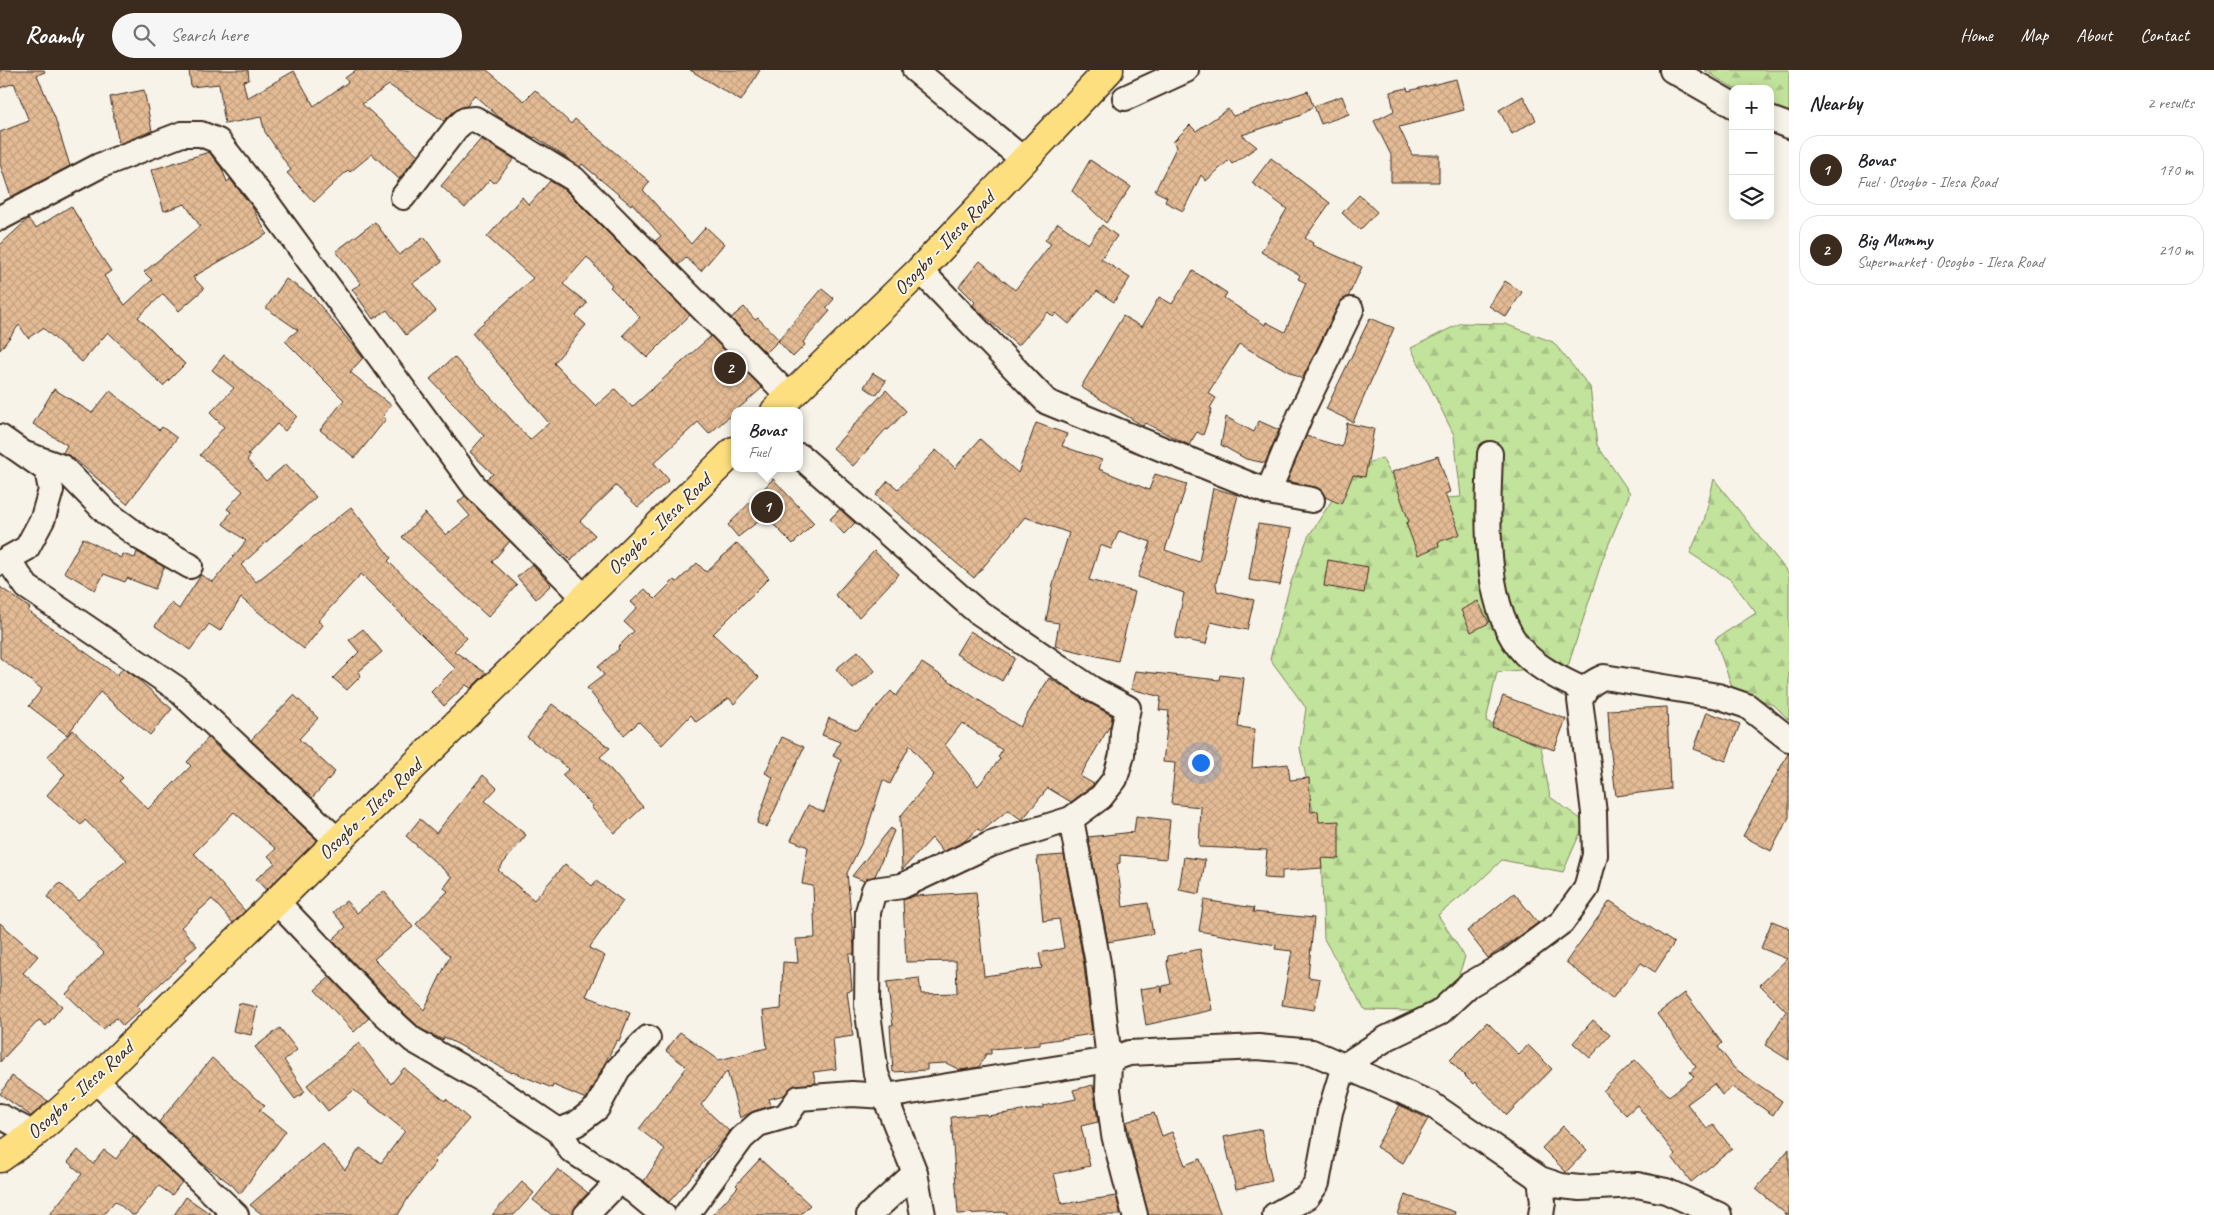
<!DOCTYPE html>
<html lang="en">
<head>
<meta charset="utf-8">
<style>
	:root { --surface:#fff; --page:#f6f6f6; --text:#202124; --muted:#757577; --line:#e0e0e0; --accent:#3b2a1e }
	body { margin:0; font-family:Caveat,sans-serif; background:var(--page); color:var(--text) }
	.controls { position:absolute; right:15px; top:15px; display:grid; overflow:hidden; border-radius:10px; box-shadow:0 2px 12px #0003 }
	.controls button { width:45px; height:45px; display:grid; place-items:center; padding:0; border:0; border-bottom:1px solid var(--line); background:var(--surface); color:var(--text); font:25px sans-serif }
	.you { position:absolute; left:1200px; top:692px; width:18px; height:18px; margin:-12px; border:4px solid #fff; border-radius:50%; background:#1a73e8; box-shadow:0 0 0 8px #1a73e833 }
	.badge { display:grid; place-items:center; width:32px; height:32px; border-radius:50%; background:var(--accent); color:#fff; font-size:16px; font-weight:700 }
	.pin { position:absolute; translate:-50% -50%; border:2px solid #fff; box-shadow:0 1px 5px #0006 }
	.popup { position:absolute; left:731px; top:337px; width:72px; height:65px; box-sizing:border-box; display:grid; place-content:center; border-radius:10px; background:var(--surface); filter:drop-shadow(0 1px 4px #0005); font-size:16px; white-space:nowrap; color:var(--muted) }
	.popup b { font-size:19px; color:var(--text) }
	.popup::after { content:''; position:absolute; left:50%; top:100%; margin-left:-10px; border:10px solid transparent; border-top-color:var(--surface) }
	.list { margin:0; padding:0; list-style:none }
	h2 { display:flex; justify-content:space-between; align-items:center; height:65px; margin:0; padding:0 20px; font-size:21px }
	h2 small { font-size:16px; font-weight:400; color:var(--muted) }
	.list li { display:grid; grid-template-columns:32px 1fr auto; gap:15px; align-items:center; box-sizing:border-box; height:70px; margin:0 10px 10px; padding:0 10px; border:1px solid var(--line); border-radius:20px }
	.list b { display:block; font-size:19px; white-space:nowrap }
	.list p { margin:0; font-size:16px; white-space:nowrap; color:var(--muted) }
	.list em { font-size:16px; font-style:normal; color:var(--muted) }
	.icon { flex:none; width:28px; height:28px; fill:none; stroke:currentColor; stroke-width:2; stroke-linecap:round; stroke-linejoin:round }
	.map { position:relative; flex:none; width:1789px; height:1145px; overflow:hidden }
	header { display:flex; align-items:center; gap:30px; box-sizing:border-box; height:70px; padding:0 25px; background:var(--accent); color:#fff }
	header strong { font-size:24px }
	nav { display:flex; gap:28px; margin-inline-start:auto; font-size:18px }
	.search { width:350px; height:45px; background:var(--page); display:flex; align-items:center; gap:12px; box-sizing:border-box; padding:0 18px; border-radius:28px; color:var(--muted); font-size:19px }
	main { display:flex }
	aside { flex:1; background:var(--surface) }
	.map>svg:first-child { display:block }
	.forest { fill:url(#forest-firs); stroke:#7e865d }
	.building { fill:url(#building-cross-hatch); stroke:#3b2a1e; fill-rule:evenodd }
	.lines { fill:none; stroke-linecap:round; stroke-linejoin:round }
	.minor-casing { stroke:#3b2a1e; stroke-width:28 }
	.major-casing { stroke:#3b2a1e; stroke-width:31 }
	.minor { stroke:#f7f3e8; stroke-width:24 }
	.major { stroke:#fedf80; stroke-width:28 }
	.labels { text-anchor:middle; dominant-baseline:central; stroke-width:4; stroke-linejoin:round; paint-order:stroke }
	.street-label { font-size:20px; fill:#3b2a1e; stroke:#f7f3e8 }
</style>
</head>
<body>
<header>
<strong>Roamly</strong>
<div class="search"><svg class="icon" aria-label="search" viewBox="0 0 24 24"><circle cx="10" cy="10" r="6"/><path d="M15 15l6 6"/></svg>Search here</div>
<nav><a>Home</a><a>Map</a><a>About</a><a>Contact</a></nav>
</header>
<main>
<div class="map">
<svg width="1789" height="1145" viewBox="0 0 1789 1145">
	<defs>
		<pattern id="forest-firs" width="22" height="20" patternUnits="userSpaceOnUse" patternTransform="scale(1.25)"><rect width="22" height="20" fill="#c2e39c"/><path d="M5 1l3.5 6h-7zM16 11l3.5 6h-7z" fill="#a8c386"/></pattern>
		<pattern id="building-cross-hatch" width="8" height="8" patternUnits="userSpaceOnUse" patternTransform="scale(1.25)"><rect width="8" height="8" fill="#e4bb95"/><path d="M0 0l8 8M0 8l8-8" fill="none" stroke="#c4a180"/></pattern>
	</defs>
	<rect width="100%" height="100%" fill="#f7f3e8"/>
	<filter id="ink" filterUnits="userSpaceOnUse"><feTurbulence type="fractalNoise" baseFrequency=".02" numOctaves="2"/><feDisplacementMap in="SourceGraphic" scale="10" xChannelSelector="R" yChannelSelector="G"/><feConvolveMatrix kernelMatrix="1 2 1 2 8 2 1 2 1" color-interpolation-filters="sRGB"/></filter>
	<g filter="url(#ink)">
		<g class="forest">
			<path d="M1704 0H1789V42L1770 39V19H1735Z"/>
			<path d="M1461 253 1505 254 1553 272 1590 317 1597 375 1630 423 1603 488 1568 596 1497 602 1486 651 1541 677 1550 727 1585 752 1563 802 1502 790 1479 812 1438 845 1465 887 1454 919 1412 941 1365 940 1324 869 1321 780 1300 678 1306 638 1270 589 1290 515 1308 467 1353 398 1382 388 1405 431 1461 427 1454 365 1411 278Z"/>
			<path d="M1714 409 1789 504V650L1775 636 1732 617 1715 569 1756 543 1731 510 1690 483 1704 451Z"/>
		</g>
		<g class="building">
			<path d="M0 0H44L45 2 37 5 55 48 70 96 11 127 0 94V62L29 51 14 13 0 18Z"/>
			<path d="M189 0H248L249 10 243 11 247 28 294 1 314 36 348 12 345 8 356 0H487L524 31 535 20 571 54 575 49 650 112 643 120 691 174 706 157 724 174 701 201 686 188 678 195 655 171 661 166 632 133 631 135 582 94 580 97 535 67 534 68 499 47 474 25 467 36 456 40 444 51 389 15 362 34 418 85 399 109 372 84 350 102 348 100 314 132 287 103 291 100 265 62 261 47 225 54 219 14 191 17Z"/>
			<path d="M690 0H760L741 31Z"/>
			<path d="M1456 9 1464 40 1399 57 1412 85H1439V112H1391V85L1374 51 1394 41 1390 22 1407 18 1408 21Z"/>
			<path d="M144 20 152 61 119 74 110 27Z"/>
			<path d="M1308 21 1313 36 1299 46 1242 65 1257 77 1232 94 1229 90 1206 111 1201 105 1183 141 1165 132 1167 127 1155 121 1177 76 1173 72 1190 55 1196 61 1228 39 1233 46Z"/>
			<path d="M1342 26 1349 44 1321 54 1314 36Z"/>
			<path d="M1523 26 1536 50 1512 64 1499 40Z"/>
			<path d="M481 69 514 89 494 113 490 109 465 138 441 116Z"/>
			<path d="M209 82 222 99 227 112 230 109 251 135 267 164 193 207 204 219 179 241 163 224 138 247 185 294 163 316 108 262 82 292 43 258 28 268 19 255 0 280V175L28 149 36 158 71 136 95 175 94 176 111 201 104 206 125 235 152 210 144 202 200 156 185 134 164 141 151 100Z"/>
			<path d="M1271 88 1330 133 1305 168 1313 173 1312 175 1362 197 1348 227 1339 234 1302 309 1239 274 1208 323 1216 328 1210 338 1212 339 1203 365 1197 362 1189 375 1145 353 1143 356 1081 317 1123 246 1142 257 1159 227 1172 234 1193 201 1227 223 1224 228 1265 255 1266 252 1285 262 1306 213 1298 209 1300 205 1261 182 1287 139 1252 113Z"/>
			<path d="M1090 90 1131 117 1106 153 1072 121Z"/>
			<path d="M550 111 564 119 690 245 647 288 623 265 640 247 610 217 612 215 587 187 563 214 587 233 576 246 586 255 554 293 596 336 615 319 632 337 711 266 762 318 709 364 698 352 654 393 669 410 638 437 616 416 580 451 595 465 571 491 486 409 493 404 470 382 484 366 430 309 454 287 530 370 549 353 472 263 533 208 487 167 522 127 529 135Z"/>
			<path d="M1359 125 1377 142 1360 160 1342 143Z"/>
			<path d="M375 152 399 185 424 167 442 192 413 213 436 241 406 265 387 240 373 249 352 219 361 214 336 181Z"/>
			<path d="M1058 153 1088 174 1102 155 1117 166 1101 189 1130 208 1114 232 1097 221 1069 254 1056 243 1053 247 1048 242 1018 276 973 236 975 232 959 216 980 191 1015 220 1051 174 1045 170Z"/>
			<path d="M286 209 313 227 363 288 350 302 391 335 383 346 386 349 355 388 320 360 344 330 285 271 298 260 266 238Z"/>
			<path d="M1505 211 1522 222 1506 247 1489 236Z"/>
			<path d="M822 219 834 229 826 238 830 241 803 272 805 275 793 287 778 271Z"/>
			<path d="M744 237 755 250 758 248 779 270 766 283 731 248Z"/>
			<path d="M1370 248 1394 258 1353 352 1326 339Z"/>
			<path d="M224 285 297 346 285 361 277 354 248 384 250 386 247 390 266 411 286 394 316 427 241 495 256 512 351 437 391 488 388 491 467 568 454 581 486 603 471 618 466 615 444 636 431 622 455 598 361 504 318 551 323 555 304 579 241 528 220 561 209 554 190 580 155 556 171 533 179 539 201 505 213 512 246 471 223 454 231 442 227 439 243 421 200 385 224 357 210 343 234 318 212 300Z"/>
			<path d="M873 303 886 311 876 325 864 317Z"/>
			<path d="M54 319 92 343 110 321 159 360 162 357 177 368 127 434 72 387 63 383 67 375 33 354Z"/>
			<path d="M886 320 906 341 888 360 886 359 853 396 833 378Z"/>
			<path d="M1226 347 1254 362 1259 351 1279 360 1265 393 1246 389 1221 375Z"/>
			<path d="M1036 353 1067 364 1062 376 1102 390 1099 399 1149 420 1155 404 1187 414 1165 480 1199 492 1213 418 1238 425 1216 513 1217 521 1254 530 1247 560 1211 552 1206 574 1175 568 1184 523 1138 507 1151 472 1119 461 1111 479 1100 475 1089 510 1135 522 1118 591 1055 576 1059 553 1046 551 1053 514 1069 463 1025 447 974 508 876 425 888 411 898 419 936 380 955 398 980 369 1018 403Z"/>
			<path d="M1347 353 1374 359 1365 407 1353 405 1341 434 1325 427 1321 420 1315 417 1287 411 1306 366 1342 377Z"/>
			<path d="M1438 386 1450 422 1445 424 1460 464 1438 472 1439 476 1418 485 1406 453 1409 452 1392 402Z"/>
			<path d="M773 409 814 453 793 474 767 448 762 453 760 450 738 467 728 455Z"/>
			<path d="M465 426 510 471 492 492 517 515 488 547 402 467 425 443 446 465 470 446 458 432Z"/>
			<path d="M840 439 855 453 844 464 830 449Z"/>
			<path d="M1258 454 1292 459 1280 515 1249 510Z"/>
			<path d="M83 468 121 488 122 484 135 488 137 482 164 497 155 519 127 508 125 512 104 504 95 520 64 502Z"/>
			<path d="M737 473 769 508 713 564 759 607 734 634 729 628 696 652 691 645 662 675 639 652 624 665 587 618 604 605 598 597 619 579 618 577 634 561 624 552 637 538 631 532 645 519 655 529 674 510 677 512 697 493 706 502Z"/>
			<path d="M874 481 899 504 859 547 835 525Z"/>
			<path d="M1328 490 1368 497 1364 523 1324 516Z"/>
			<path d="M532 494 551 515 536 529 517 507Z"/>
			<path d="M0 517 30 538 28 541 117 605 123 598 134 606 172 639 150 665 100 622 67 665 29 636 42 619 0 588Z"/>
			<path d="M1478 531 1489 553 1471 562 1461 540Z"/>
			<path d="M363 559 382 582 358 602 361 606 347 620 333 608 359 582 349 570Z"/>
			<path d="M970 561 1015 588 1002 611 956 584Z"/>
			<path d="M858 581 875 601 853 619 836 599Z"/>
			<path d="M922 593 1020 657 1049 608 1112 646 1111 654 1080 706 1094 714 1071 732 1048 718 1022 750 1008 740 981 762 978 759 962 773 943 782 932 768 902 800 900 747 934 705 910 675 890 714 883 710 865 766 847 803 854 877V884H849L852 920 847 921 853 966 833 969 836 999 813 1002 816 1013 793 1016 784 1025 769 1029 771 1036 754 1041 740 1048 727 1001 701 1035 730 1062 669 1132 644 1111 665 1079 639 1059 687 997 666 981 680 962 719 990 767 978 763 941 781 939 783 892 798 893 796 869 815 868 813 816 802 814 808 777 791 770 808 735 824 742 841 690 833 686 840 672 822 665 829 648 857 660 891 621 896 626ZM962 653 1002 680 998 687 1000 689 978 716 945 675Z"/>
			<path d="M1135 601 1219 610 1220 605 1244 608 1238 657 1255 659 1252 698 1288 694 1290 710 1309 708 1311 742 1318 741 1319 752 1339 751V789L1321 788 1322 798 1282 801V809L1264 808 1267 780 1199 777 1201 737 1171 734 1175 693 1163 692 1169 641 1159 640 1161 627 1131 619Z"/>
			<path d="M294 625 318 648 299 669 335 702 312 728 251 670Z"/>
			<path d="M1503 626 1566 649 1554 680 1492 657Z"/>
			<path d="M552 634 610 678 600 687 643 737 615 763 591 737 593 736 562 705 569 699 527 667Z"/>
			<path d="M1667 637 1670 719 1616 726 1610 675 1608 640Z"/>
			<path d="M1707 642 1740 654 1726 691 1694 679Z"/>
			<path d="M73 660 123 708 119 711 148 739 191 696 187 692 208 668 317 770 266 820 256 809 275 793 268 786 276 779 234 742 194 783 245 841 233 853 212 829 181 857 197 876 184 887 186 890 136 936 140 940 123 956 116 948 103 959 66 924 104 883 47 827 60 813 79 831 127 790 85 750 81 755 47 725 65 704 47 687Z"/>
			<path d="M782 667 804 677 767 757 757 753 773 707 765 703Z"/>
			<path d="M1789 682V747L1771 781 1743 766Z"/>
			<path d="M483 705 497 718 485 731 526 765 498 800 534 830 565 794 592 816 596 811 623 831 589 878 605 886 586 926 630 943 619 971 617 970 586 1029 553 1015 552 1018 513 1002 512 1003 444 967 443 970 421 959 388 928 332 870 346 857 333 842 346 831 357 843 384 821 413 857 374 889 424 940 450 886 416 854 448 821 444 818 452 807 406 766 420 749 436 763Z"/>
			<path d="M1136 746 1170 750 1166 789 1120 785V793L1117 794 1123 837 1148 833 1153 864 1108 872 1088 767 1134 762Z"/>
			<path d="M891 758 894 761 875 806 864 811 852 806Z"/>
			<path d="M1064 785 1084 895 1092 964 1040 972V975L991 979V984H986L979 997 960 1000 946 993 927 994V1000L893 1002 890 955H893L887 912 919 908 921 924 957 923 956 891 906 892 903 830 914 826 976 822 984 906 1042 898 1039 883 1064 878 1059 849 1043 851 1037 787Z"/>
			<path d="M1184 787 1205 790 1200 824 1179 820Z"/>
			<path d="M1514 823 1538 853 1488 888 1467 861Z"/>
			<path d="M1204 830 1254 838 1253 842 1314 848 1308 907 1320 909 1314 940 1282 935 1292 881 1275 879 1276 875 1199 861Z"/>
			<path d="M1610 831 1674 873 1655 902 1641 893 1612 929 1566 892Z"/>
			<path d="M1772 851 1789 858V990L1765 975 1786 941 1760 915 1787 889 1761 878Z"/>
			<path d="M0 853 38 886 23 903 62 936 46 956 39 950 0 992Z"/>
			<path d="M1200 879 1212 940 1146 955 1140 919 1161 916 1162 923 1163 916 1171 914 1167 894 1168 886Z"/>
			<path d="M330 907 369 948 354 962 315 920Z"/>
			<path d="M1685 923 1722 973 1718 977 1734 998 1782 1031 1773 1045 1732 1017 1722 1025 1714 1014 1687 1034 1707 1059 1713 1054 1732 1079 1691 1112 1672 1087 1675 1084 1637 1035 1626 1045 1603 1021 1635 990 1669 1026 1694 1007 1690 1002 1696 997 1657 944Z"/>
			<path d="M239 933 257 937 251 965 233 961Z"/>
			<path d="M1593 950 1610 965 1590 988 1573 973Z"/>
			<path d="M1487 952 1519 985 1528 975 1552 999 1507 1045 1475 1012 1473 1014 1449 990Z"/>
			<path d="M280 958 297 980 284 990 305 1022 295 1029 255 977Z"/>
			<path d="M359 973 391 1014 404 998 445 1031 446 1029 469 1049 434 1090 436 1092 408 1128 398 1145H263L250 1135 322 1073 345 1100 360 1078 381 1093 405 1061 354 1020 328 1041 307 1015Z"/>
			<path d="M212 988 265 1036 259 1040 286 1061 240 1124 232 1115 198 1090 159 1052Z"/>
			<path d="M12 1006 48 1031 31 1046 0 1024Z"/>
			<path d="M1093 1015 1098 1052 1081 1056 1090 1096 1054 1104 1062 1134 1116 1126 1121 1145H1007V1142L958 1144 951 1047 987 1044V1046L1043 1038V1036L1076 1029 1073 1020Z"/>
			<path d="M1400 1035 1428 1049 1403 1093 1376 1077Z"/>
			<path d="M1154 1043 1162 1066 1172 1062 1185 1095 1200 1089 1221 1145H1148L1126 1052Z"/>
			<path d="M1563 1056 1587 1080 1566 1102 1542 1078Z"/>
			<path d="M1261 1059 1272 1111 1236 1119 1224 1067Z"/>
			<path d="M133 1066 182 1112 172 1125 159 1116 135 1145H132L115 1131 103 1145H49L82 1104 68 1092 78 1080 93 1094 104 1080 116 1089Z"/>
			<path d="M1789 1079V1145H1787L1756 1119Z"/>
			<path d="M760 1089 810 1135 800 1145H712L738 1117 736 1115Z"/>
			<path d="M558 1099 588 1123 576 1136 573 1145H552L533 1130Z"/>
			<path d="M522 1112 534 1123 514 1145H492Z"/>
			<path d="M1405 1125 1455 1142 1454 1145H1398Z"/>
			<path d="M186 1127 212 1145H174Z"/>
		</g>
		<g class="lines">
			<g class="minor-casing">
				<g id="minor">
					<path d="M915 0 1024 90"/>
					<path d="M1672 0 1733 35"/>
					<path d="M1125 28 1186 0"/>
					<path d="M1770 49 1789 56"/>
					<path d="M403 127 456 58 465 50 475 49 574 109 789 326"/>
					<path d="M0 148 99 96 182 64H201L218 71 270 137 475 417 584 527"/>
					<path d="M920 200 1047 332 1268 422 1312 430"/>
					<path d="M0 367 47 400 51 420 43 448 27 478 0 493"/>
					<path d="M1490 384C1488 443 1481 539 1525 584 1541 600 1564 611 1584 620"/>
					<path d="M28 385 62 397 106 442 141 468 190 496"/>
					<path d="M800 386 974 539 1092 619 1128 638 1123 662 1122 685 1115 709 1101 727 1071 749 991 774 902 816 874 820 868 842 867 935 876 1004 915 1103 923 1145"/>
					<path d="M1268 422 1302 341 1351 240"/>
					<path d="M8 490 27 517 176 618 338 771"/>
					<path d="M1071 749 1098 893 1109 990 1108 1020 1114 1065 1135 1145"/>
					<path d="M275 830 378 938 413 970 485 1011 559 1061 571 1080 634 1121 663 1145"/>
					<path d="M95 1010 236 1145"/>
					<path d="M0 1046 34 1064"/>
					<path d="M559 1061 576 1054 597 1038 618 999 648 968"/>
					<path d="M1540 1109 1543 1132 1541 1145"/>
					<path d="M586 1145 618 1112"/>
					<path d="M686 1145 742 1068 758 1054 786 1046 799 1028 852 1024 886 1026 1109 990 1129 983 1258 977 1312 982 1431 1034 1540 1109 1561 1116 1580 1118 1637 1115 1666 1121 1719 1145"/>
					<path d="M869 1145 915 1103"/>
					<path d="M1275 1145 1307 1127 1317 1113 1330 1042 1344 996 1387 968 1439 943 1469 915 1507 893 1562 852 1586 819 1595 785 1594 743 1580 630C1585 617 1592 612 1604 607L1718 626 1747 636 1789 669"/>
				</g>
			</g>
			<g class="major-casing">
				<g id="major">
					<path d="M775 341 920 200 1109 0"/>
					<path d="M0 1088 34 1064 95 1010 734 381"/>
				</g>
			</g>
			<use href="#minor" class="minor"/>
			<use href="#major" class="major"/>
		</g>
	</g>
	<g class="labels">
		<g class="street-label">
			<text transform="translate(944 173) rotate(-46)">Osogbo - Ilesa Road</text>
			<text transform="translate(659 454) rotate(-44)">Osogbo - Ilesa Road</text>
			<text transform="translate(370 739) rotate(-44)">Osogbo - Ilesa Road</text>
			<text transform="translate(80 1020) rotate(-42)">Osogbo - Ilesa Road</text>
		</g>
	</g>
</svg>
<div class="controls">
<button>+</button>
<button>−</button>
<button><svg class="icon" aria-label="layers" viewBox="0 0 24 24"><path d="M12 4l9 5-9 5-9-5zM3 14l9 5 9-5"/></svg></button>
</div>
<div class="you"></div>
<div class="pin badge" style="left:767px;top:437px">1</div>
<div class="popup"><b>Bovas</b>Fuel</div>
<div class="pin badge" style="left:730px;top:298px">2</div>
</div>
<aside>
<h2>Nearby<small>2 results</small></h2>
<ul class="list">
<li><span class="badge">1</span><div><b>Bovas</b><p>Fuel · Osogbo - Ilesa Road</p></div><em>170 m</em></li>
<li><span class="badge">2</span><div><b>Big Mummy</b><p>Supermarket · Osogbo - Ilesa Road</p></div><em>210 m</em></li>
</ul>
</aside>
</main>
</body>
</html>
